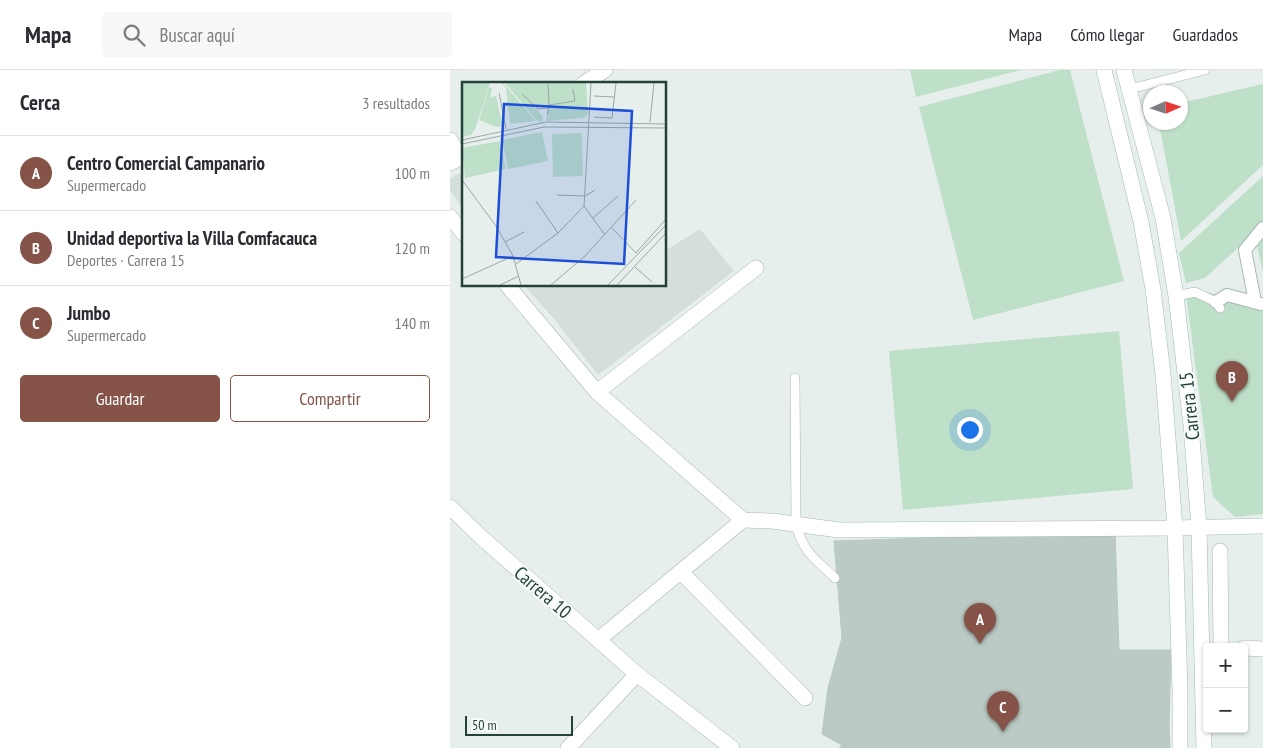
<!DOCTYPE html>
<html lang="es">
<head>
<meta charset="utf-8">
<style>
	:root { --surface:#fff; --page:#f7f7f7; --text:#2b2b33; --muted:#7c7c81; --line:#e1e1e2; --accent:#855347 }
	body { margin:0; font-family:"PT Sans Narrow",sans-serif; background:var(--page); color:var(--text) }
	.controls { position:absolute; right:15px; bottom:15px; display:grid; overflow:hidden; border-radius:5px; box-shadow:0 1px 4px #0004 }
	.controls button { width:45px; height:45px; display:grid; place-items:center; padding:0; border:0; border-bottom:1px solid var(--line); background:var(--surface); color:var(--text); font:25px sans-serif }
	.compass { position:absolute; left:693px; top:15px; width:45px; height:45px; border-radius:50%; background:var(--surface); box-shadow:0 1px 4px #0004; rotate:87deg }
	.scale { position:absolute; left:15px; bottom:12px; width:108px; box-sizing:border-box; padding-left:5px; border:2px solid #24423a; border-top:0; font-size:14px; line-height:18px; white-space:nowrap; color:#24423a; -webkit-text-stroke:4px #f7fbf9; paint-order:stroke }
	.you { position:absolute; left:519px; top:359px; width:18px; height:18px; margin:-12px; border:4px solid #fff; border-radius:50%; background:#1a73e8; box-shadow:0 0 0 8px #1a73e833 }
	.badge { display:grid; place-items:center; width:32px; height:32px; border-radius:50%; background:var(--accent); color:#fff; font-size:16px; font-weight:700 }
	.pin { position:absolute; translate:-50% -41px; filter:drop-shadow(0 1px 2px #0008) }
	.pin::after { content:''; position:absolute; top:26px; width:18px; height:15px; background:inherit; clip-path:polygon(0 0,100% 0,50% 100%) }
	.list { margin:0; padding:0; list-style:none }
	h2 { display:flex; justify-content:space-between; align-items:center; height:65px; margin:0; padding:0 20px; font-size:21px }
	h2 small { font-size:16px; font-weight:400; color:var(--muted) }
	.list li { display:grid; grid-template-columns:32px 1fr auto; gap:15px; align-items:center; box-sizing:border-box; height:75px; padding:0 20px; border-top:1px solid var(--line) }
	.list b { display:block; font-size:19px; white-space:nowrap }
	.list p { margin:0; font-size:16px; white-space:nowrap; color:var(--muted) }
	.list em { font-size:16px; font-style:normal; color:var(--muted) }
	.actions { display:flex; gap:10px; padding:15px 20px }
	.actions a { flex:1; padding:11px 0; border:1px solid var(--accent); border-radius:5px; text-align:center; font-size:18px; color:var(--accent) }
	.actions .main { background:var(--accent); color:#fff }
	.icon { flex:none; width:28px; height:28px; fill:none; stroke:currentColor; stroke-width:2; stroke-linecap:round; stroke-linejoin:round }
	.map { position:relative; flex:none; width:813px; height:678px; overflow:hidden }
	header { display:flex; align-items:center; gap:30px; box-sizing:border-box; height:70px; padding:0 25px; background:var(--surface); border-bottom:1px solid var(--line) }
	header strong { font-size:24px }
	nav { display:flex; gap:28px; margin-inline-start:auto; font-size:18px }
	.search { width:350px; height:45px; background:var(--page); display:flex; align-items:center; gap:12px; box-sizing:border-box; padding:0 18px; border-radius:5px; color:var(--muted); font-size:19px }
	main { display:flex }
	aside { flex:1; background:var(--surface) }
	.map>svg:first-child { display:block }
	.built { fill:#d4dfda }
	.green { fill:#bfe0c8 }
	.building { fill:#bbcac4; stroke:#b8c9c2 }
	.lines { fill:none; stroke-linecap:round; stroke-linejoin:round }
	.service-casing { stroke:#a8b8b2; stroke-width:10 }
	.pedestrian-casing { stroke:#a8b8b2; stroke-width:14 }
	.minor-casing { stroke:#a8b8b2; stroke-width:16 }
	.tertiary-casing { stroke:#a8b8b2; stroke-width:16 }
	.secondary-casing { stroke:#a4bbb3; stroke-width:16 }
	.service { stroke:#fff; stroke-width:9 }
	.pedestrian { stroke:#fff; stroke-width:12 }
	.minor { stroke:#fff; stroke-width:15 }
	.tertiary { stroke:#fff; stroke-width:15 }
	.secondary { stroke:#fff; stroke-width:15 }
	.labels { text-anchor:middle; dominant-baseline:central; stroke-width:4; stroke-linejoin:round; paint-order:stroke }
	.street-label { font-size:19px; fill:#24423a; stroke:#f7fbf9 }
	.inset-road { fill:none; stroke:#98aaa4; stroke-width:1 }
	.view { fill:#1d4ed8; fill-opacity:0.15; stroke:#1d4ed8; stroke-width:2.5 }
	.inset-edge { fill:none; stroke:#24423a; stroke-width:2.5 }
</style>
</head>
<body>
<header>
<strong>Mapa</strong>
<div class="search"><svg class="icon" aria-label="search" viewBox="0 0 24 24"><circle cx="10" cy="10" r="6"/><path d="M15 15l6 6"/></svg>Buscar aquí</div>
<nav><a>Mapa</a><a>Cómo llegar</a><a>Guardados</a></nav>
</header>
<main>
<aside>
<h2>Cerca<small>3 resultados</small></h2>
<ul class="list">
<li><span class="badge">A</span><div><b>Centro Comercial Campanario</b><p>Supermercado</p></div><em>100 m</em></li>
<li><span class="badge">B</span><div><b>Unidad deportiva la Villa Comfacauca</b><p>Deportes · Carrera 15</p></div><em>120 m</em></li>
<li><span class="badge">C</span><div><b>Jumbo</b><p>Supermercado</p></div><em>140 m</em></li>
</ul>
<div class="actions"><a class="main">Guardar</a><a>Compartir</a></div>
</aside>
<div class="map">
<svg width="813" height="678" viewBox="0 0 813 678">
	<rect width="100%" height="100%" fill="#e6efeb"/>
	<g class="built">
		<path d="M14 101V139L0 121V108Z"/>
		<path d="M250 159 284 201 148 305 105 250 74 215H148L151 218 157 215H215V181Z"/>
	</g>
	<g class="green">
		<path d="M460 0H571L466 27Z"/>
		<path d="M610 0H620L674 211 523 250 469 37Z"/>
		<path d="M813 14V95L731 171 709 53 730 52 731 33Z"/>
		<path d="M813 106V202L804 163 755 208 736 213 729 183Z"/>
		<path d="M756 222 813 237V444L785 447 763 427 736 225Z"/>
		<path d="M669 261 683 419 453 440 439 281Z"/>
	</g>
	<path class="building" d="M665 462 669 580H721L719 654 720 678H389L392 675 372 664 378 618 392 568 384 471Z"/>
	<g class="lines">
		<g class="service-casing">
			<g id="service">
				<path d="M680 19 755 0"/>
				<path d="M726 226 745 222 766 232 770 238"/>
				<path d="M345 308 346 454C352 481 365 489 385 508"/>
			</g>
		</g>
		<g class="pedestrian-casing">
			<g id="pedestrian">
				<path d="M766 232 777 225 811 234"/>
				<path d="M805 232 795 180 813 158"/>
			</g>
		</g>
		<g class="minor-casing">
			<g id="minor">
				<path d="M0 70 10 88"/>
				<path d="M0 147 14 164"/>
				<path d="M57 215 147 322 293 450 322 451 389 460 725 458 813 456"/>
				<path d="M147 322 306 198"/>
				<path d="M0 437 32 468 187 604 282 678"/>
				<path d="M770 481 771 577"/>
				<path d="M231 502 355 628"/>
				<path d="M148 570 293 450"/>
				<path d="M794 578 813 579"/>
				<path d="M118 678 187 604"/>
			</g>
		</g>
		<g class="tertiary-casing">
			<g id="tertiary">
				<path d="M133 14 155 0"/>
				<path d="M0 93 14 86"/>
			</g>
		</g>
		<g class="secondary-casing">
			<g id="secondary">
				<path d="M654 0 691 152 703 219 713 304 725 458 730 620V678"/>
				<path d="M674 0 713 148 726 226 741 355 749 458 754 678"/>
			</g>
		</g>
		<use href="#service" class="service"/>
		<use href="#pedestrian" class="pedestrian"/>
		<use href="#minor" class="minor"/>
		<use href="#tertiary" class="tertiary"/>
		<use href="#secondary" class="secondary"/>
	</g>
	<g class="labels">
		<g class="street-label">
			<text transform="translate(739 336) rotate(-96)">Carrera 15</text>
			<text transform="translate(93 522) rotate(41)">Carrera 10</text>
		</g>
	</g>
	<g transform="translate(12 12)">
		<rect width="204" height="204" fill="#e6efeb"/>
		<path d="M0 1H28L13 47 9 53 0 55ZM39 1H41L74 39 48 42 44 6ZM43 1H124L126 32 122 36 84 39 87 23 73 25 81 35V39L76 40ZM27 5 30 6 28 15 34 14 41 44 35 45 17 38ZM80 50 86 79 46 87 40 58ZM120 51 121 94 91 95 90 52ZM38 59 44 87 3 96 0 66Z" fill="#bfe0c8"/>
		<path class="inset-road" d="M86 1 87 23M37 11 44 47M60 12 76 27 86 26M132 14 152 15M85 33 87 23 113 19 111 7M132 35 150 36 154 1M188 40 192 1M0 58 84 40 204 42M0 62 82 45 204 46M0 98 34 144 51 174 59 203M95 113 123 114 133 108M74 119 96 151M122 124 143 153M131 136 156 114M150 146 174 171M43 160 62 150M174 171 204 137M54 182 96 151 122 124 129 1M173 185 190 200M0 197 51 174M38 203 57 194M89 203 123 174 174 118M146 203 204 143M155 203 204 151"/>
		<path class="view" d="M42 22 170 29 162 182 34 175Z"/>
		<rect width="204" height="204" class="inset-edge"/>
	</g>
</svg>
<div class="controls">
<button>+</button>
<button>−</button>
</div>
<svg class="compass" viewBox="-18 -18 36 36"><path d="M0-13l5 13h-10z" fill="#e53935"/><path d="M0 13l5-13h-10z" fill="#7c7c81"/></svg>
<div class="scale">50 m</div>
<div class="you"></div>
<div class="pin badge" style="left:530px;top:574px">A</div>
<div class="pin badge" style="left:782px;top:332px">B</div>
<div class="pin badge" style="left:553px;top:662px">C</div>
</div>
</main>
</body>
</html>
